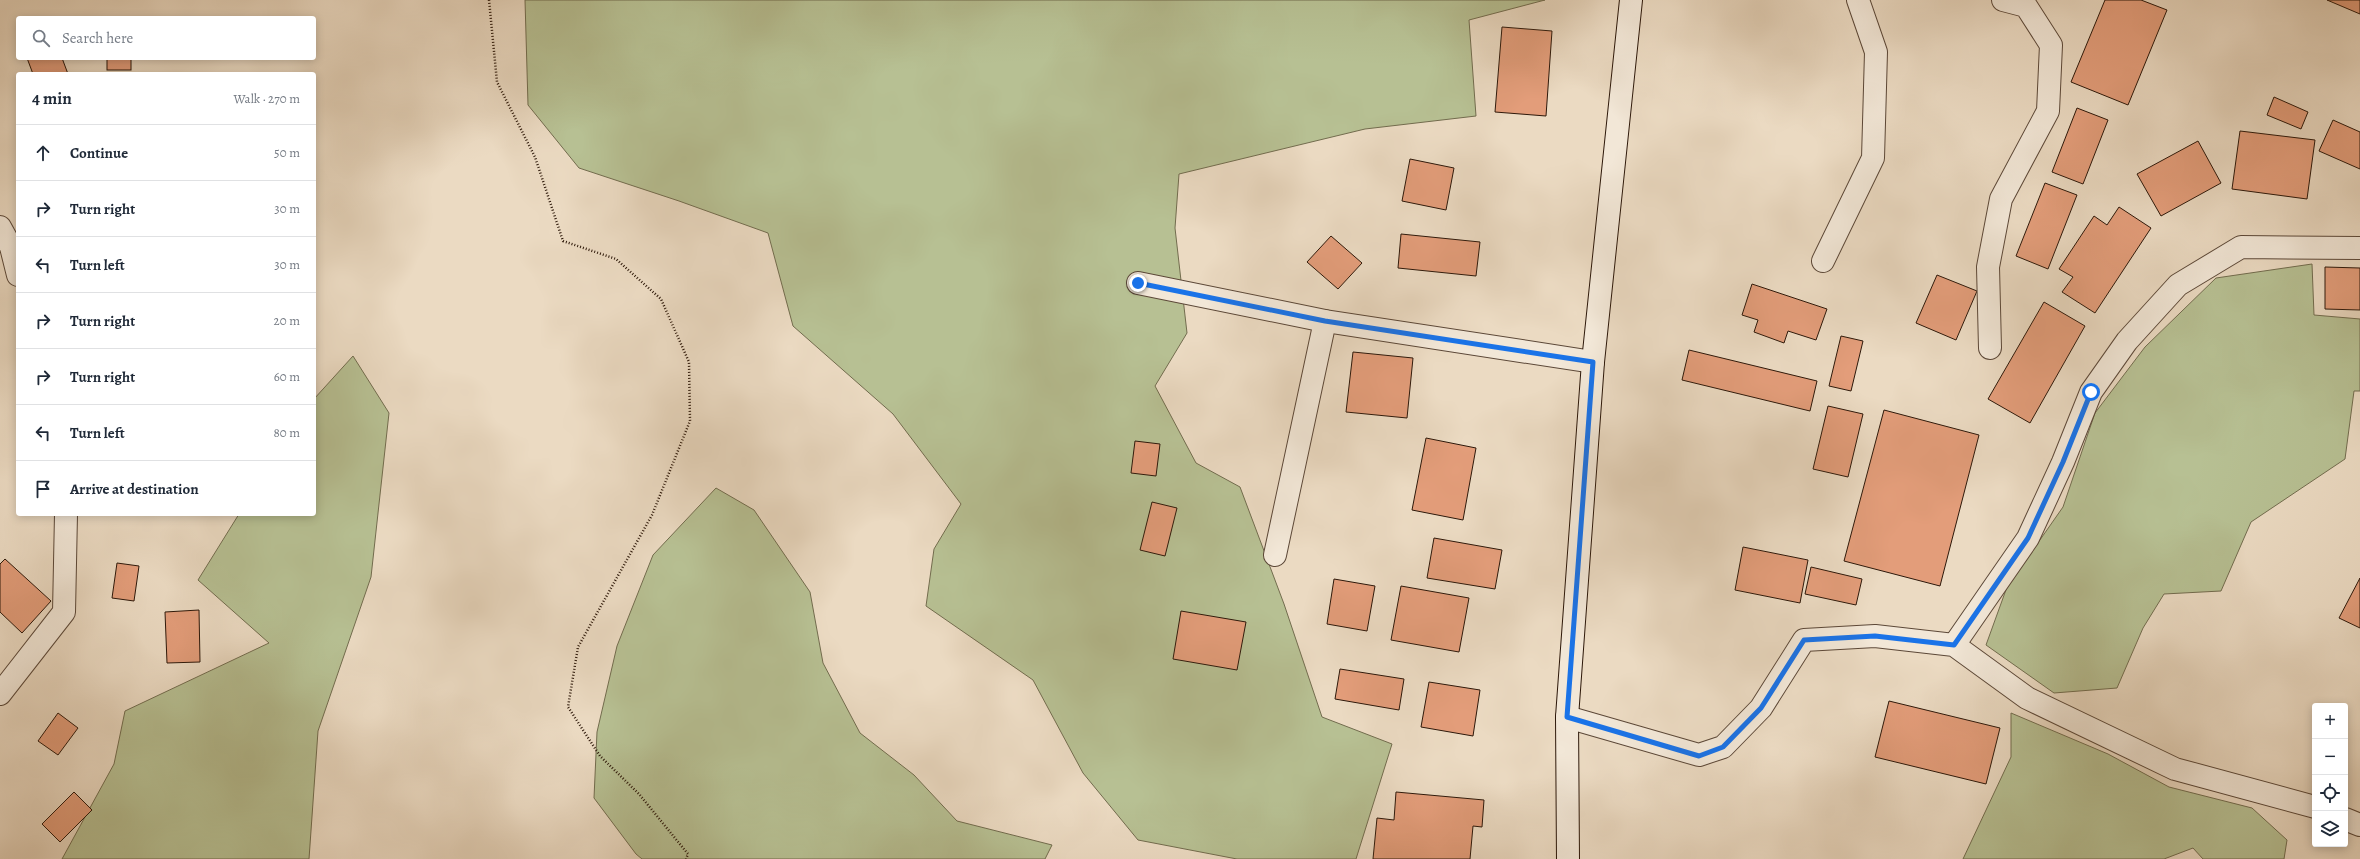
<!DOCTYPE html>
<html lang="en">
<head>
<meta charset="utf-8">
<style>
	:root { --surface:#fff; --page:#f2f2f3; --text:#1f2937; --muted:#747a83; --line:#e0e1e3 }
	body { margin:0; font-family:Alegreya,serif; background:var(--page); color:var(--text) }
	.controls { position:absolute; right:12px; bottom:12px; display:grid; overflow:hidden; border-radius:4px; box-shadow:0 2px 10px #0003 }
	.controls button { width:36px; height:36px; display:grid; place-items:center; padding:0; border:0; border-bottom:1px solid var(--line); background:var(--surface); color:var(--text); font:20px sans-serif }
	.stop { position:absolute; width:12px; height:12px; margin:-9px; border:3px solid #1a73e8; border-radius:50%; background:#fff }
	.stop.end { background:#1a73e8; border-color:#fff; box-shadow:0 1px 4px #0008 }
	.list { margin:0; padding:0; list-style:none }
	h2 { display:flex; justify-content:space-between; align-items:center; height:52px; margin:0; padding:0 16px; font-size:17px }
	h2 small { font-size:13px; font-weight:400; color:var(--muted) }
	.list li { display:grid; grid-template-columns:26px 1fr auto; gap:12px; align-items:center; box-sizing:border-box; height:56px; padding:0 16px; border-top:1px solid var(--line) }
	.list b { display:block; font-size:15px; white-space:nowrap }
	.list em { font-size:13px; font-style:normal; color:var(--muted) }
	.icon { flex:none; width:22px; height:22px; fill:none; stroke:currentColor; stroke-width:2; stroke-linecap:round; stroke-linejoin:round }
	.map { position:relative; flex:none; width:2360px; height:859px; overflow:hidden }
	.search { position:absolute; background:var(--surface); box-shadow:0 2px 10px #0003; left:16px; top:16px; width:300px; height:44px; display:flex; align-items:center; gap:10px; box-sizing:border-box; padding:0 14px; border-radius:4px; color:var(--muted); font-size:15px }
	.panel { position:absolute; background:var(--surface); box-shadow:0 2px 10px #0003; left:16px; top:72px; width:300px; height:444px; border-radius:4px }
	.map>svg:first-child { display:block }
	.green { fill:#b7c093; stroke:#726c4e }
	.building { fill:#e39d7a; stroke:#2d180a }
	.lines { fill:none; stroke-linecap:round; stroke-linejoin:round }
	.street-casing { stroke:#5c4838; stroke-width:24 }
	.secondary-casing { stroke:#2d180a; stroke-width:24 }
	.path { stroke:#2d180a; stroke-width:2.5; stroke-dasharray:1 2; stroke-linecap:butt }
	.street { stroke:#f2e7d7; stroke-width:22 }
	.secondary { stroke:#f2e7d7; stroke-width:22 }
	.route { stroke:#1a73e8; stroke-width:5 }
</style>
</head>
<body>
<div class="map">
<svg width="2360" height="859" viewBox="0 0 2360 859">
	<rect width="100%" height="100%" fill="#ebdac2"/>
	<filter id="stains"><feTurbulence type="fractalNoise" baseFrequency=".005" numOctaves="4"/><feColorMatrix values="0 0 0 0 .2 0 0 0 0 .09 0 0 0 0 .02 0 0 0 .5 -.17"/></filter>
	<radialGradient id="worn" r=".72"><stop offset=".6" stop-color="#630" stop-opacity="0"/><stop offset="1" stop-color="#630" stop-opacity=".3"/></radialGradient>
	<g class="green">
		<path d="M525 0H1545L1469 20 1476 116 1365 129 1179 174 1175 228 1187 333 1155 386 1196 463 1240 487 1284 604 1322 717 1392 744 1356 859H1237L1138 840 1083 773 1033 680 926 606 934 549 961 504 893 414 793 326 768 233 679 201 579 168 528 105Z"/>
		<path d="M2312 264 2314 315 2360 319V391H2354L2345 459 2251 522 2221 591 2164 594 2143 628 2117 688 2054 693 1986 645 2007 587 2063 507 2095 413 2145 347 2216 278Z"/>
		<path d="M353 356 389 413 371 577 318 731 309 859H62L114 764 125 711 269 643 198 580 239 514H314V399Z"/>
		<path d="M716 488 754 510 810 592 823 663 860 733 914 775 957 821 1052 845 1045 859H642L636 854 594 798 597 732 617 646 653 555Z"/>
		<path d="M2011 713 2108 754 2169 787 2252 808 2287 840 2284 859H2203L2193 848 2164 859H1963L2011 757Z"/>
	</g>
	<g class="building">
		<path d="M2105 0H2141L2167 10 2128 105 2071 82Z"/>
		<path d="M2327 0H2360V14Z"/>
		<path d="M1502 27 1552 31 1546 116 1495 112Z"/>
		<path d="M27 58H62L68 74H33Z"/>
		<rect x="107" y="58" width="24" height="12"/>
		<path d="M2274 97 2308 112 2301 129 2267 115Z"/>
		<path d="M2077 108 2108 120 2083 184 2052 172Z"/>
		<path d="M2333 120 2360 132V169L2319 151Z"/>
		<path d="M2240 131 2315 140 2307 199 2232 189Z"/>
		<path d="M2198 141 2221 183 2161 216 2137 174Z"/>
		<path d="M1410 159 1454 168 1446 210 1402 201Z"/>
		<path d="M2045 183 2077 195 2048 269 2016 256Z"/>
		<path d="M2119 207 2151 228 2095 313 2062 292 2073 277 2059 269 2094 216 2107 225Z"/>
		<path d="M1401 234 1480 242 1476 276 1398 268Z"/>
		<path d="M1331 236 1362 263 1338 289 1307 262Z"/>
		<path d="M2325 267 2360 268V310L2325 309Z"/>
		<path d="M1937 275 1977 291 1956 340 1916 323Z"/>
		<path d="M1752 284 1827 309 1816 340 1788 331 1784 343 1754 332 1758 320 1742 315Z"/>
		<path d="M2044 302 2085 326 2030 423 1988 399Z"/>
		<path d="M1841 336 1863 341 1851 391 1829 386Z"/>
		<path d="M1689 350 1817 381 1810 411 1682 380Z"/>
		<path d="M1353 352 1413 358 1407 418 1346 412Z"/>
		<path d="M1828 406 1863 414 1848 477 1813 469Z"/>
		<path d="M1884 410 1979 435 1940 586 1844 561Z"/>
		<path d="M1426 438 1476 448 1463 520 1412 510Z"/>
		<path d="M1135 441 1160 444 1156 476 1131 473Z"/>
		<path d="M1152 502 1177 508 1165 556 1140 550Z"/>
		<path d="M1434 538 1502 550 1495 589 1427 578Z"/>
		<path d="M1743 547 1808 560 1800 603 1735 590Z"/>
		<path d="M5 559 51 601 22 633 0 612V564Z"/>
		<path d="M117 563 139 566 134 601 112 598Z"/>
		<path d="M1811 567 1862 579 1856 605 1805 594Z"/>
		<path d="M2360 578V628L2339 618Z"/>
		<path d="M1334 579 1375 586 1367 631 1327 624Z"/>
		<path d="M1401 586 1469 598 1459 652 1391 640Z"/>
		<path d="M199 610 200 662 167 663 165 612Z"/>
		<path d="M1181 611 1246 622 1237 670 1173 659Z"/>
		<path d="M1340 669 1404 679 1399 710 1335 699Z"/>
		<path d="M1429 682 1480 690 1473 736 1421 727Z"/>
		<path d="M1889 701 2000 728 1986 784 1875 757Z"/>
		<path d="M58 713 78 728 58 755 38 741Z"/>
		<path d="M74 792 92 810 60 842 42 824Z"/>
		<path d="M1396 792 1484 800 1482 827 1473 826 1470 859H1373L1377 818 1394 820Z"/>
	</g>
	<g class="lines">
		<g class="street-casing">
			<g id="street">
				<path d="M0 227 11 247 18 275"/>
				<path d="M1823 261 1873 158 1876 52 1858 0"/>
				<path d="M1138 283 1325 321 1593 362"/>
				<path d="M1990 348 1988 267 2001 199 2048 111 2051 45 2026 6 2003 0"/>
				<path d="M1275 555 1325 321"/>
				<path d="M1954 645 2028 538 2063 462 2091 392 2127 341 2178 285 2241 247 2360 248"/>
				<path d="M0 694 64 612 66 514"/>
				<path d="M1567 717 1699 755 1723 747 1761 708 1804 640 1875 636 1954 645 2027 698 2175 769 2315 807"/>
				<path d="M2345 819 2360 825"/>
			</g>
		</g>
		<g class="secondary-casing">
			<path id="secondary" d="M1568 859 1567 717 1593 362 1631 0"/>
		</g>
		<path class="path" d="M489 0 497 82 535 157 563 241 616 259 661 299 689 362 690 421 652 515 578 647 568 707 600 756 639 794 688 854 686 859"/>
		<use href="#street" class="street"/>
		<use href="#secondary" class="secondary"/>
	</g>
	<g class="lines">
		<path class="route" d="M1138 283 1325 321 1593 362 1567 717 1699 756 1723 747 1761 708 1804 640 1875 636 1954 645 2028 538 2063 462 2091 392"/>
	</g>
	<rect width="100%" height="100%" filter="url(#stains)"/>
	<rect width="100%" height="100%" fill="url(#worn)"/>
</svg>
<div class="controls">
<button>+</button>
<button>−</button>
<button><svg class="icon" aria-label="locate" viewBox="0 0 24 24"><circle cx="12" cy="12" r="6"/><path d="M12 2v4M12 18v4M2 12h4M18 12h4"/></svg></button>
<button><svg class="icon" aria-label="layers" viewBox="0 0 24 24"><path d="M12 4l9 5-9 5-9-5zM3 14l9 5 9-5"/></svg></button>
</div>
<div class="stop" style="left:2091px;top:392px"></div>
<div class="stop end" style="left:1138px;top:283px"></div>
<div class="search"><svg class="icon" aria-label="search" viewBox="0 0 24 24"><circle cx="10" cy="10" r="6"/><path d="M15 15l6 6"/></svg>Search here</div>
<section class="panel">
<h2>4 min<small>Walk · 270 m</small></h2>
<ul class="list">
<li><svg class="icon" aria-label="ahead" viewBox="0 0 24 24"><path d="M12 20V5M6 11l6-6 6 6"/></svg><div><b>Continue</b></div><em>50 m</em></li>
<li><svg class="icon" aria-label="right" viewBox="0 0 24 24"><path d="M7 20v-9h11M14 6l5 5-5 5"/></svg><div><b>Turn right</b></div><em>30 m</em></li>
<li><svg class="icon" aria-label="left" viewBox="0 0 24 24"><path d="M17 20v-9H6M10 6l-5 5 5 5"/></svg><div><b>Turn left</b></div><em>30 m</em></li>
<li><svg class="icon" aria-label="right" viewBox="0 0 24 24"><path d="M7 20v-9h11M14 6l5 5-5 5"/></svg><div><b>Turn right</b></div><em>20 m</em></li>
<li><svg class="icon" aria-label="right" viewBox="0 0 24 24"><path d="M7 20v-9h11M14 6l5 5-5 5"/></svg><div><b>Turn right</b></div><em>60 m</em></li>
<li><svg class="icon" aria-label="left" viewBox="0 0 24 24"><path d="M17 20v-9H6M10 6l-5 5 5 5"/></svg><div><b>Turn left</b></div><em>80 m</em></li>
<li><svg class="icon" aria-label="arrive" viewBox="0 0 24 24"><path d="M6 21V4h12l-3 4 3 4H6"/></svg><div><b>Arrive at destination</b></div></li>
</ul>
</section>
</div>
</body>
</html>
